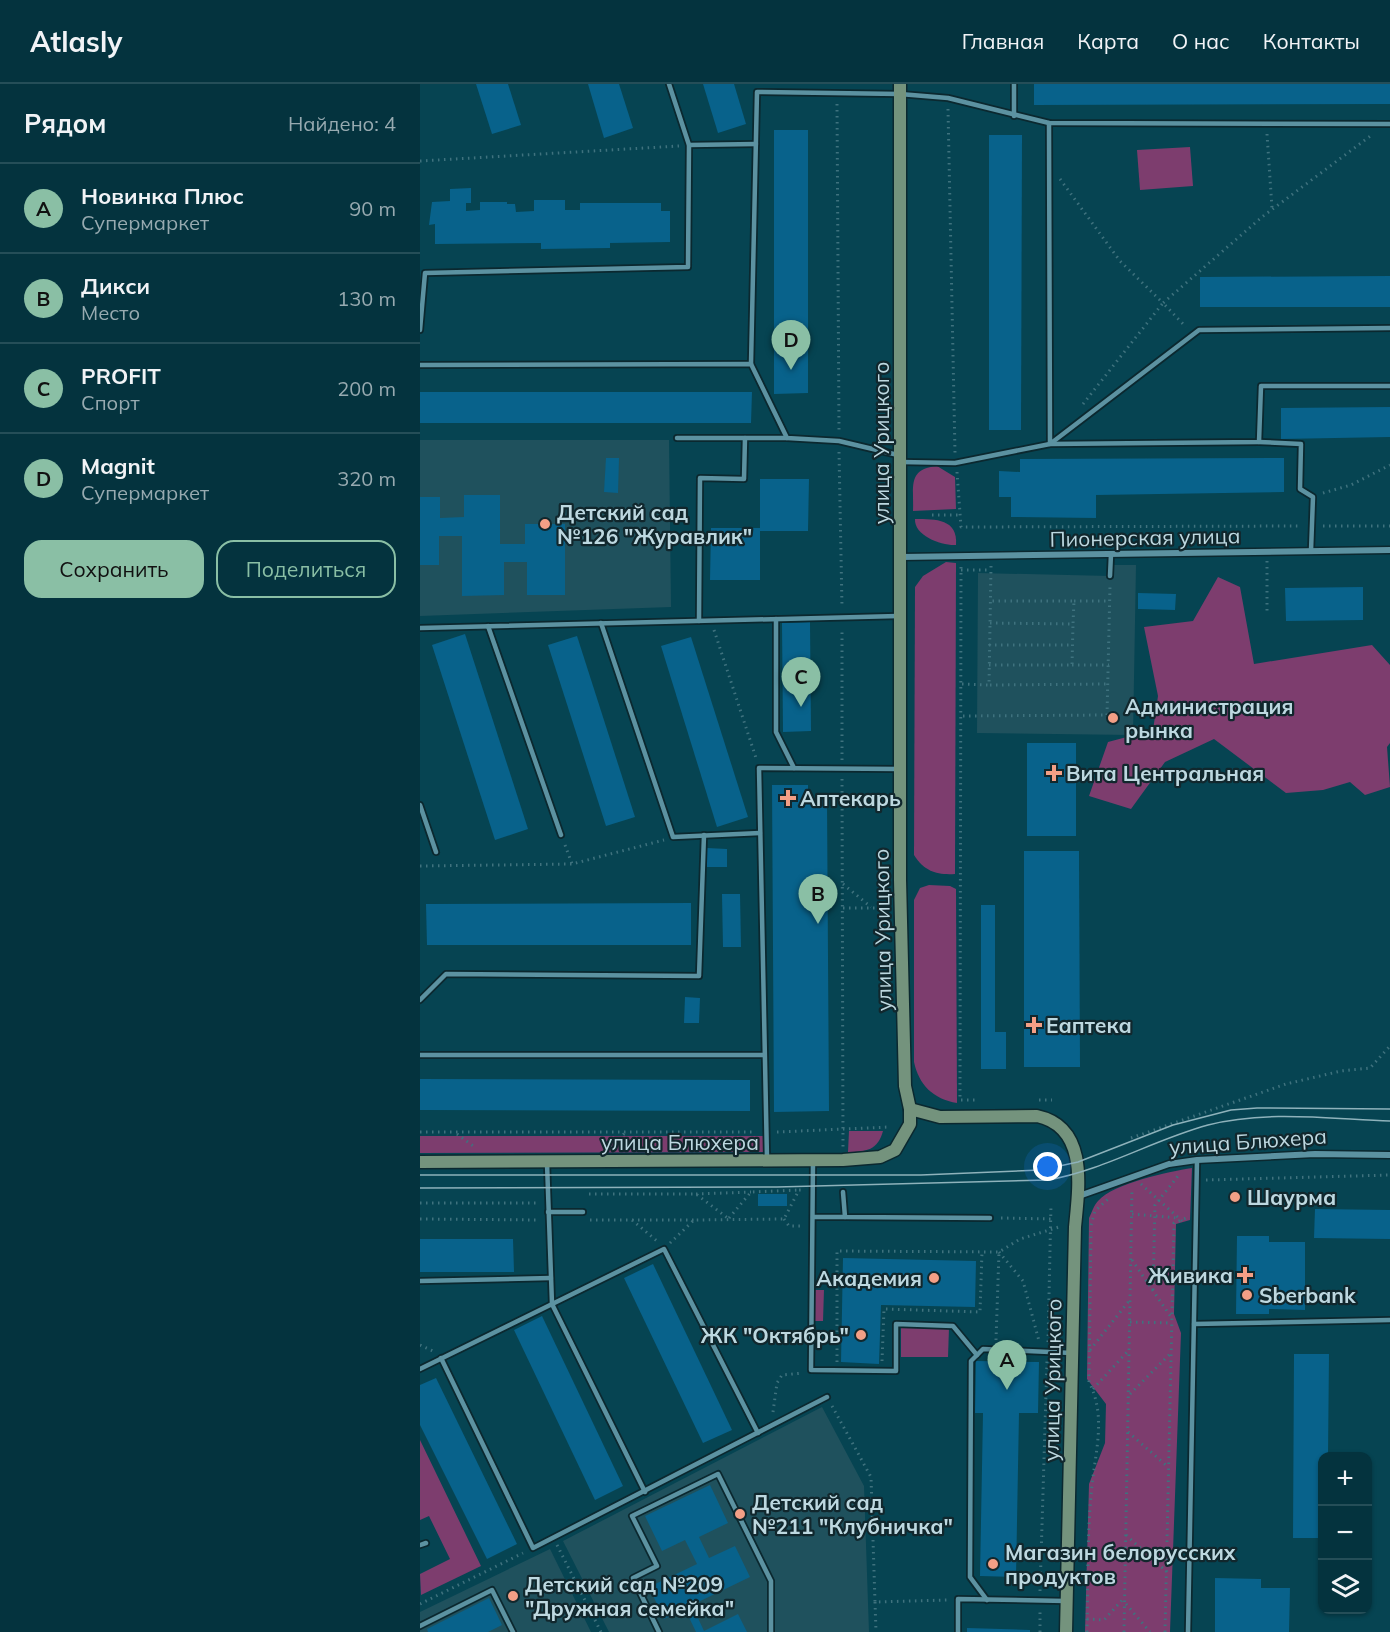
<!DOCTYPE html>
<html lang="ru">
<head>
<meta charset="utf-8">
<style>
	:root { --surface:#04333e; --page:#0d3b45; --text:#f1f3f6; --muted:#97aab0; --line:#254e58; --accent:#8abfa5 }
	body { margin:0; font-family:Mulish,sans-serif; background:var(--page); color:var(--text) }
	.controls { position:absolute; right:18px; bottom:18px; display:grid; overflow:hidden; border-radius:12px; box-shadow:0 2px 4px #0004 }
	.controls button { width:54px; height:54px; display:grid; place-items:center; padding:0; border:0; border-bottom:2px solid var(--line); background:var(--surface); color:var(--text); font:30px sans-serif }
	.you { position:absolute; left:628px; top:1083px; width:21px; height:21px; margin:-15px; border:4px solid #fff; border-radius:50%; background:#1a73e8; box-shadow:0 0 0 9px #1a73e833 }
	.badge { display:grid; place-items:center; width:39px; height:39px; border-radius:50%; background:var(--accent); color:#111; font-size:20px; font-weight:700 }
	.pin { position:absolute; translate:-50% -50px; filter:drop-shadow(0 2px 3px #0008) }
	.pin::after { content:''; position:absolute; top:32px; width:21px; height:18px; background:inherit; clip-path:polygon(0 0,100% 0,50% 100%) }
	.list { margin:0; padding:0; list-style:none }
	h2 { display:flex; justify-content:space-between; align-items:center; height:78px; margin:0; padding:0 24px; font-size:26px }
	h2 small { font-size:20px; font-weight:400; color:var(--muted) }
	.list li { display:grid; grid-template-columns:39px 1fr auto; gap:18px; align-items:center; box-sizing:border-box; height:90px; padding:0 24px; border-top:2px solid var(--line) }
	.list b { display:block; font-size:22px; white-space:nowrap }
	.list p { margin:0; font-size:20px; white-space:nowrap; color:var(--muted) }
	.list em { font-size:20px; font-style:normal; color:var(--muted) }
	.actions { display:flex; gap:12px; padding:18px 24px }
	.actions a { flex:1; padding:14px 0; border:2px solid var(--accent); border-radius:18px; text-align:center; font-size:21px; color:var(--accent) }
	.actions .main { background:var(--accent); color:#111 }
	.icon { flex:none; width:33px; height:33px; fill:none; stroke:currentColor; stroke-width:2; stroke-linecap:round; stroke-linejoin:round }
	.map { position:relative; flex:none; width:970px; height:1548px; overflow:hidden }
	header { display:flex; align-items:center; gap:36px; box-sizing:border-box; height:84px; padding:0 30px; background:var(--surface); border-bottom:2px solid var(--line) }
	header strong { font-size:28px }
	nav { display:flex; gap:33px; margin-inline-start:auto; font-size:21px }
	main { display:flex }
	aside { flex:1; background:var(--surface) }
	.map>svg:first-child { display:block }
	.built { fill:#1f515d }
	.green { fill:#7d3d6e }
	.building { fill:#08628b }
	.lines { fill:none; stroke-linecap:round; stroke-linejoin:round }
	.lane-casing { stroke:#0b282f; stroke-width:8 }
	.street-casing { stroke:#0b282f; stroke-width:9 }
	.secondary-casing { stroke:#0b282f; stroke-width:15 }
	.path { stroke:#3f727e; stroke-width:3; stroke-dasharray:1.5 4.5; stroke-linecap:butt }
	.lane { stroke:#5c92a1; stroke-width:4.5 }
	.street { stroke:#5c92a1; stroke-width:6 }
	.secondary { stroke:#74937d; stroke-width:12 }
	.tram { stroke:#8eb2bb; stroke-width:1.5 }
	.poi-dot { fill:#f39f86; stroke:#11272d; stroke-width:2 }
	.labels { text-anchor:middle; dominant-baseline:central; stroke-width:4.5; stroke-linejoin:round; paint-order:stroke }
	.street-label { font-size:21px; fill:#bdd8e0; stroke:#11272d }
	.poi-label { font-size:21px; font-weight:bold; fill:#bdd8e0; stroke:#11272d; text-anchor:start }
</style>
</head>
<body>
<header>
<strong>Atlasly</strong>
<nav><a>Главная</a><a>Карта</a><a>О нас</a><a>Контакты</a></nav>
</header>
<main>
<aside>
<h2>Рядом<small>Найдено: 4</small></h2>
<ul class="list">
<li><span class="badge">A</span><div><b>Новинка Плюс</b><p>Супермаркет</p></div><em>90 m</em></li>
<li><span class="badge">B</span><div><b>Дикси</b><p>Место</p></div><em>130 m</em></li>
<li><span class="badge">C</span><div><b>PROFIT</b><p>Спорт</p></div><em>200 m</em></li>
<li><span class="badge">D</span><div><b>Magnit</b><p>Супермаркет</p></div><em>320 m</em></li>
</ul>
<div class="actions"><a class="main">Сохранить</a><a>Поделиться</a></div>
</aside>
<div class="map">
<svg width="970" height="1548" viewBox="0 0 970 1548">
	<rect width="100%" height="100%" fill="#064452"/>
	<g class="built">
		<path d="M0 356H249L251 523 0 532Z"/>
		<path d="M694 481H716L713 651 557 649 558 489 690 492 694 490Z"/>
		<path d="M402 1323 444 1402 449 1548H189L143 1457Z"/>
		<path d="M130 1465 171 1548H0V1528Z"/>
	</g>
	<g class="green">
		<path d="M770 63 773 102 720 106 717 66Z"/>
		<path d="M517 382 535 393 536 425 493 427C494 403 487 385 517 382Z"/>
		<path d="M495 435C516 435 538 435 536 461 522 462 494 452 495 435Z"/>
		<path d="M526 478 536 479 535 790C517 791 505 788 494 771L495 503 503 492Z"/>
		<path d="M798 493 820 503 834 580 952 561 970 581V659L967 663 970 703 945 711 930 698 903 706 866 709 794 655 745 678 711 725 669 712 688 658 733 646 738 612 724 543 773 537Z"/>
		<path d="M509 801 530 802 536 805 537 1019C513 1015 499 1001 494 978V816L500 804Z"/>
		<path d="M429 1047H463C458 1066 446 1068 428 1068Z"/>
		<path d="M0 1052H346L347 1068 0 1069Z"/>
		<path d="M772 1084 770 1136 756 1140 754 1230 761 1249 750 1548H665L669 1400 685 1359 686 1320 667 1295 669 1134C672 1128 674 1121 678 1117 694 1099 748 1088 772 1084Z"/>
		<path d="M395 1206H404L403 1237H395Z"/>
		<path d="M481 1244H529L528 1273H481Z"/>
		<path d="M0 1356 61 1482 1 1511 0 1490 30 1475 9 1432 0 1436Z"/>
	</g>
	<g class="building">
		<path d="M56 0H88L101 41 72 50Z"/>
		<path d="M168 0H199L213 44 184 54Z"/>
		<path d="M283 0H314L326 40 298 49Z"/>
		<path d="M614 0H970V20L614 21Z"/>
		<path d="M354 46H388V309L354 310Z"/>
		<path d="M569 51H602L601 346H569Z"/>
		<path d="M51 104V119H46V127L60 126V118H87V120H95L96 128 114 127V116H145V126H160V119H241V127H250V158L190 159V164L121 165V159L15 160V140L9 141 12 118 30 117V105Z"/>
		<path d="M970 192V223H780V193Z"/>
		<path d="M0 308H332L331 339H0Z"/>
		<path d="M970 323V353L861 355V324Z"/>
		<path d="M186 374H199L198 409 184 408Z"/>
		<path d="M864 374V408L676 411V434L591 433V413H579V387L600 388V375Z"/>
		<path d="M340 395H389L388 447H340V496H290L291 444H340Z"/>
		<path d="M44 411H80V460H105V440H145V511H107V478H84V511L42 512V452H19V481H0V413H20V434L44 433Z"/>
		<path d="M943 503V536L866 537 865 504Z"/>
		<path d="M718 509 756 510 755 526 718 525Z"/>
		<path d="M390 538 391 647 363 648 362 539Z"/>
		<path d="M45 550 108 745 75 756 12 561Z"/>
		<path d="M157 552 215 733 186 742 128 561Z"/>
		<path d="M271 553 328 733 297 743 241 562Z"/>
		<rect x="607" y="659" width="49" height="93"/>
		<path d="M352 701H388V716L407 715 409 1027 354 1028Z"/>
		<path d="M287 764 307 765V783H287Z"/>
		<path d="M604 767H659L660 983H604Z"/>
		<path d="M302 810H320L321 863H303Z"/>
		<path d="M271 819V861H7L6 820Z"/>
		<path d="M561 821H575V948H586V985H561Z"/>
		<path d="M265 913 280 914 279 939H264Z"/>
		<path d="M0 995 330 996V1027L0 1026Z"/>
		<path d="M809 1109H821L820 1117H809Z"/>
		<rect x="338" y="1110" width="29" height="12"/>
		<path d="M895 1125 970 1126V1155L894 1154Z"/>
		<path d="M817 1152H849V1158H885V1226L849 1225V1230H816Z"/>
		<path d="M0 1155H93L94 1188H0Z"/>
		<path d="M423 1174 556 1177 555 1223 461 1221 459 1280 421 1278Z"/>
		<path d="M233 1180 312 1346 283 1359 204 1194Z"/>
		<path d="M122 1232 203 1402 175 1416 94 1246Z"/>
		<path d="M874 1270H909L908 1372H902V1454H873Z"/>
		<path d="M556 1277 619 1278 618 1329H599L596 1493 560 1492 563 1329H555Z"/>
		<path d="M16 1294 97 1460 67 1475 0 1341V1301Z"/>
		<path d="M290 1401 308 1439 279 1453 289 1474 315 1462 330 1493 272 1521 284 1547 318 1530 327 1548H276L265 1525 244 1535 229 1503 277 1480 265 1456 242 1467 225 1432Z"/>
		<path d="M795 1494 841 1495V1504H870L869 1548H795Z"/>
		<path d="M69 1514 82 1541 68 1548H8L7 1545Z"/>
		<path d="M547 1544 610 1546V1548H547Z"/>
	</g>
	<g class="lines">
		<g class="lane-casing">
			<g id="lane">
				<path d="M594 32V0"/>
				<path d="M629 39 630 360 779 246 970 244"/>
				<path d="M269 61 336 60"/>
				<path d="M0 246 5 189 268 183 269 61 249 0"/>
				<path d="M331 280 337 8 480 10 528 14 629 39 970 40"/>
				<path d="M0 281 331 280 367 354 419 357 478 371"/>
				<path d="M257 354H325L324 395 280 394 279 537"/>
				<path d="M325 354H367"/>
				<path d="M839 358 881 360 880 405 893 413 891 467"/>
				<path d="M481 378 535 379 630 360 839 358 841 302H970"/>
				<path d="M690 492 691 470"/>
				<path d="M356 535V648L374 684"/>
				<path d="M181 539 253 753 340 749"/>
				<path d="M68 542 141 751"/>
				<path d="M0 544 478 532"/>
				<path d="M0 721 16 768"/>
				<path d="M0 916 26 890 279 892 284 751"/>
				<path d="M0 971H343"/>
				<path d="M347 1075 339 684 480 685"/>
				<path d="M393 1077 391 1286 476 1287V1240L533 1242 557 1271"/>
				<path d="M127 1079 132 1220 225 1408"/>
				<path d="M423 1108 425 1133 570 1134"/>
				<path d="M128 1128H163"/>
				<path d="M393 1133H425"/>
				<path d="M0 1197 131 1194"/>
				<path d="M774 1240 970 1236"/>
				<path d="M21 1274 113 1464 407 1313"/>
				<path d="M0 1285 244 1165 338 1349"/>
				<path d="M0 1461 6 1459"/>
				<path d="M567 1516 550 1493 551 1277 563 1265 652 1269"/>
				<path d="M0 1542 72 1506 93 1548"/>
				<path d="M239 1548 213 1494 237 1482 212 1432 298 1390 351 1497V1548"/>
				<path d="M538 1548V1515L646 1517"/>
				<path d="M768 1548 777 1076"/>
			</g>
		</g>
		<g class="street-casing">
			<g id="street">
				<path d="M481 473 970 466"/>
				<path d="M659 1112 749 1080 777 1076 895 1070 970 1071"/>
			</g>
		</g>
		<g class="secondary-casing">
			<g id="secondary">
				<path d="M490 1025 520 1033 617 1032C668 1043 659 1102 655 1143L646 1548"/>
				<path d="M0 1078 423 1076 460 1073 475 1066 490 1040V1025L485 1002 480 796V0"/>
			</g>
		</g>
		<g class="path">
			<path d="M417 20 419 346"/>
			<path d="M528 25 535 369"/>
			<path d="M847 50 852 124"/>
			<path d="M0 77 259 62"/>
			<path d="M640 95 700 177 743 219 842 133 953 50"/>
			<path d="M663 320 743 219 766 243"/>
			<path d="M419 368 422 523"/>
			<path d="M537 388 541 443 881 442"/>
			<path d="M903 409 931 401 970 381"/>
			<path d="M512 431H540"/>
			<path d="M903 442H970"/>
			<path d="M847 477V530"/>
			<path d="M571 482 569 601 688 600"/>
			<path d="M541 483 540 1016H558"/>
			<path d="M541 486H571"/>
			<path d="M654 517H690"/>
			<path d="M570 539 653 540 654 517H570"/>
			<path d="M294 546 336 674"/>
			<path d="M569 561H653"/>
			<path d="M569 581H652L653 540"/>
			<path d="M652 581H689"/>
			<path d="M542 600 569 601"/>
			<path d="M543 632 687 631 690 502"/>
			<path d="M422 676V545"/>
			<path d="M422 695 423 1063"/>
			<path d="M422 717 462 718"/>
			<path d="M145 761 152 780"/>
			<path d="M0 782 152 780 244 756"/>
			<path d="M423 800 451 823"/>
			<path d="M423 824H463"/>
			<path d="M619 1016H632"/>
			<path d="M0 1048H335"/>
			<path d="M357 1048 469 1043"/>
			<path d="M37 1050 56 1064"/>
			<path d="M711 1054 866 1000 921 987 950 984 970 962"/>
			<path d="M190 1063 207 1047"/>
			<path d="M786 1096 970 1091"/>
			<path d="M721 1100 762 1137"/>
			<path d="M169 1110H276L309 1135"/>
			<path d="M276 1110 331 1108"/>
			<path d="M0 1119H120"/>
			<path d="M712 1130 758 1134"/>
			<path d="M309 1134 331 1108 379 1106"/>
			<path d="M581 1134 631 1135"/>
			<path d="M0 1135 119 1136"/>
			<path d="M364 1135 369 1142H382"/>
			<path d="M170 1136H274"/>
			<path d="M212 1136 237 1157"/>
			<path d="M671 1141 675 1127 688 1115"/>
			<path d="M250 1159 274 1136 364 1135 379 1106H382"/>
			<path d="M579 1168 603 1197 619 1257"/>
			<path d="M712 1176 751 1233"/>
			<path d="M733 1206 735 1121 758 1092"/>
			<path d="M710 1238 752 1239"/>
			<path d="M576 1256 579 1168"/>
			<path d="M628 1258 631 1120"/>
			<path d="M0 1261 13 1267"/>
			<path d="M670 1266 709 1217"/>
			<path d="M462 1277 464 1225 560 1228 562 1168"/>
			<path d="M417 1278V1167L579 1168 600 1155 639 1143"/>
			<path d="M673 1305 708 1267"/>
			<path d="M710 1310 750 1270"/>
			<path d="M412 1322 451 1393 455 1518 527 1516"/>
			<path d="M353 1328 357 1299 362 1291 383 1289"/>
			<path d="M708 1348 747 1382"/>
			<path d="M706 1451 747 1488"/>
			<path d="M137 1461 181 1548"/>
			<path d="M620 1507 627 1277"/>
			<path d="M455 1518 456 1548"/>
			<path d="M0 1520 103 1469"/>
			<path d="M706 1520 730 1548"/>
			<path d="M667 1535 684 1536 704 1514"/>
			<path d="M620 1548V1526"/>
			<path d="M667 1548C668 1500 667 1449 672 1401 676 1365 686 1331 669 1298L671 1147"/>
			<path d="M704 1548 712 1104"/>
			<path d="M745 1548 754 1139 766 1134"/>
		</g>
		<use href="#lane" class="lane"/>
		<use href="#street" class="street"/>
		<use href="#secondary" class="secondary"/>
		<g class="tram">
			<path d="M0 1091H501L621 1086 658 1078 753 1041 811 1026 837 1024 970 1025"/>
			<path d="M0 1104 357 1103 628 1096C684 1086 733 1056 788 1041 846 1026 911 1035 970 1037"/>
		</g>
	</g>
	<g class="poi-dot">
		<circle cx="125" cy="440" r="6"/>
		<circle cx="693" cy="634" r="6"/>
		<path d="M631 680h6v6h6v6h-6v6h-6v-6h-6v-6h6z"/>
		<path d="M365 705h6v6h6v6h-6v6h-6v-6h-6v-6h6z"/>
		<path d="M611 932h6v6h6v6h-6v6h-6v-6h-6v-6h6z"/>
		<circle cx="815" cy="1113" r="6"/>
		<path d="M822 1182h6v6h6v6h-6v6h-6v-6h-6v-6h6z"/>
		<circle cx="514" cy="1194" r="6"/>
		<circle cx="827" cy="1211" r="6"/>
		<circle cx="441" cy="1251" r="6"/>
		<circle cx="320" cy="1430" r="6"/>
		<circle cx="573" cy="1480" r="6"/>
		<circle cx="93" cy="1512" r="6"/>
	</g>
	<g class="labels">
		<g class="street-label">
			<text transform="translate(461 359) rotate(-90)">улица Урицкого</text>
			<text transform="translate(725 453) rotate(-1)">Пионерская улица</text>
			<text transform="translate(462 846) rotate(-91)">улица Урицкого</text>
			<text transform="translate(828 1057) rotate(-4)">улица Блюхера</text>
			<text x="260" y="1058">улица Блюхера</text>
			<text transform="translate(632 1296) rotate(-89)">улица Урицкого</text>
		</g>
		<g class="poi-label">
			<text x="137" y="428">Детский сад<tspan x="137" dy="24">№126 "Журавлик"</tspan></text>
			<text x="705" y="622">Администрация<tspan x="705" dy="24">рынка</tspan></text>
			<text x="646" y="689">Вита Центральная</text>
			<text x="380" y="714">Аптекарь</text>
			<text x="626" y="941">Еаптека</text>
			<text x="827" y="1113">Шаурма</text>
			<text x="813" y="1191" text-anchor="end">Живика</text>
			<text x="502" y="1194" text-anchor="end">Академия</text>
			<text x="839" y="1211">Sberbank</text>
			<text x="429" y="1251" text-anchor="end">ЖК "Октябрь"</text>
			<text x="332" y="1418">Детский сад<tspan x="332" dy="24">№211 "Клубничка"</tspan></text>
			<text x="585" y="1468">Магазин белорусских<tspan x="585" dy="24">продуктов</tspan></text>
			<text x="105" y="1500">Детский сад №209<tspan x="105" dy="24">"Дружная семейка"</tspan></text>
		</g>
	</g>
</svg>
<div class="controls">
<button>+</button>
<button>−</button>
<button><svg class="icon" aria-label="layers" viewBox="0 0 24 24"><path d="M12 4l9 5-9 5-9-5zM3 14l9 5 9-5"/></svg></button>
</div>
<div class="you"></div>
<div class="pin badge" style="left:587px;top:1306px">A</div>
<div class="pin badge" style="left:398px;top:840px">B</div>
<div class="pin badge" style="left:381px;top:623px">C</div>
<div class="pin badge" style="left:371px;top:286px">D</div>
</div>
</main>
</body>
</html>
